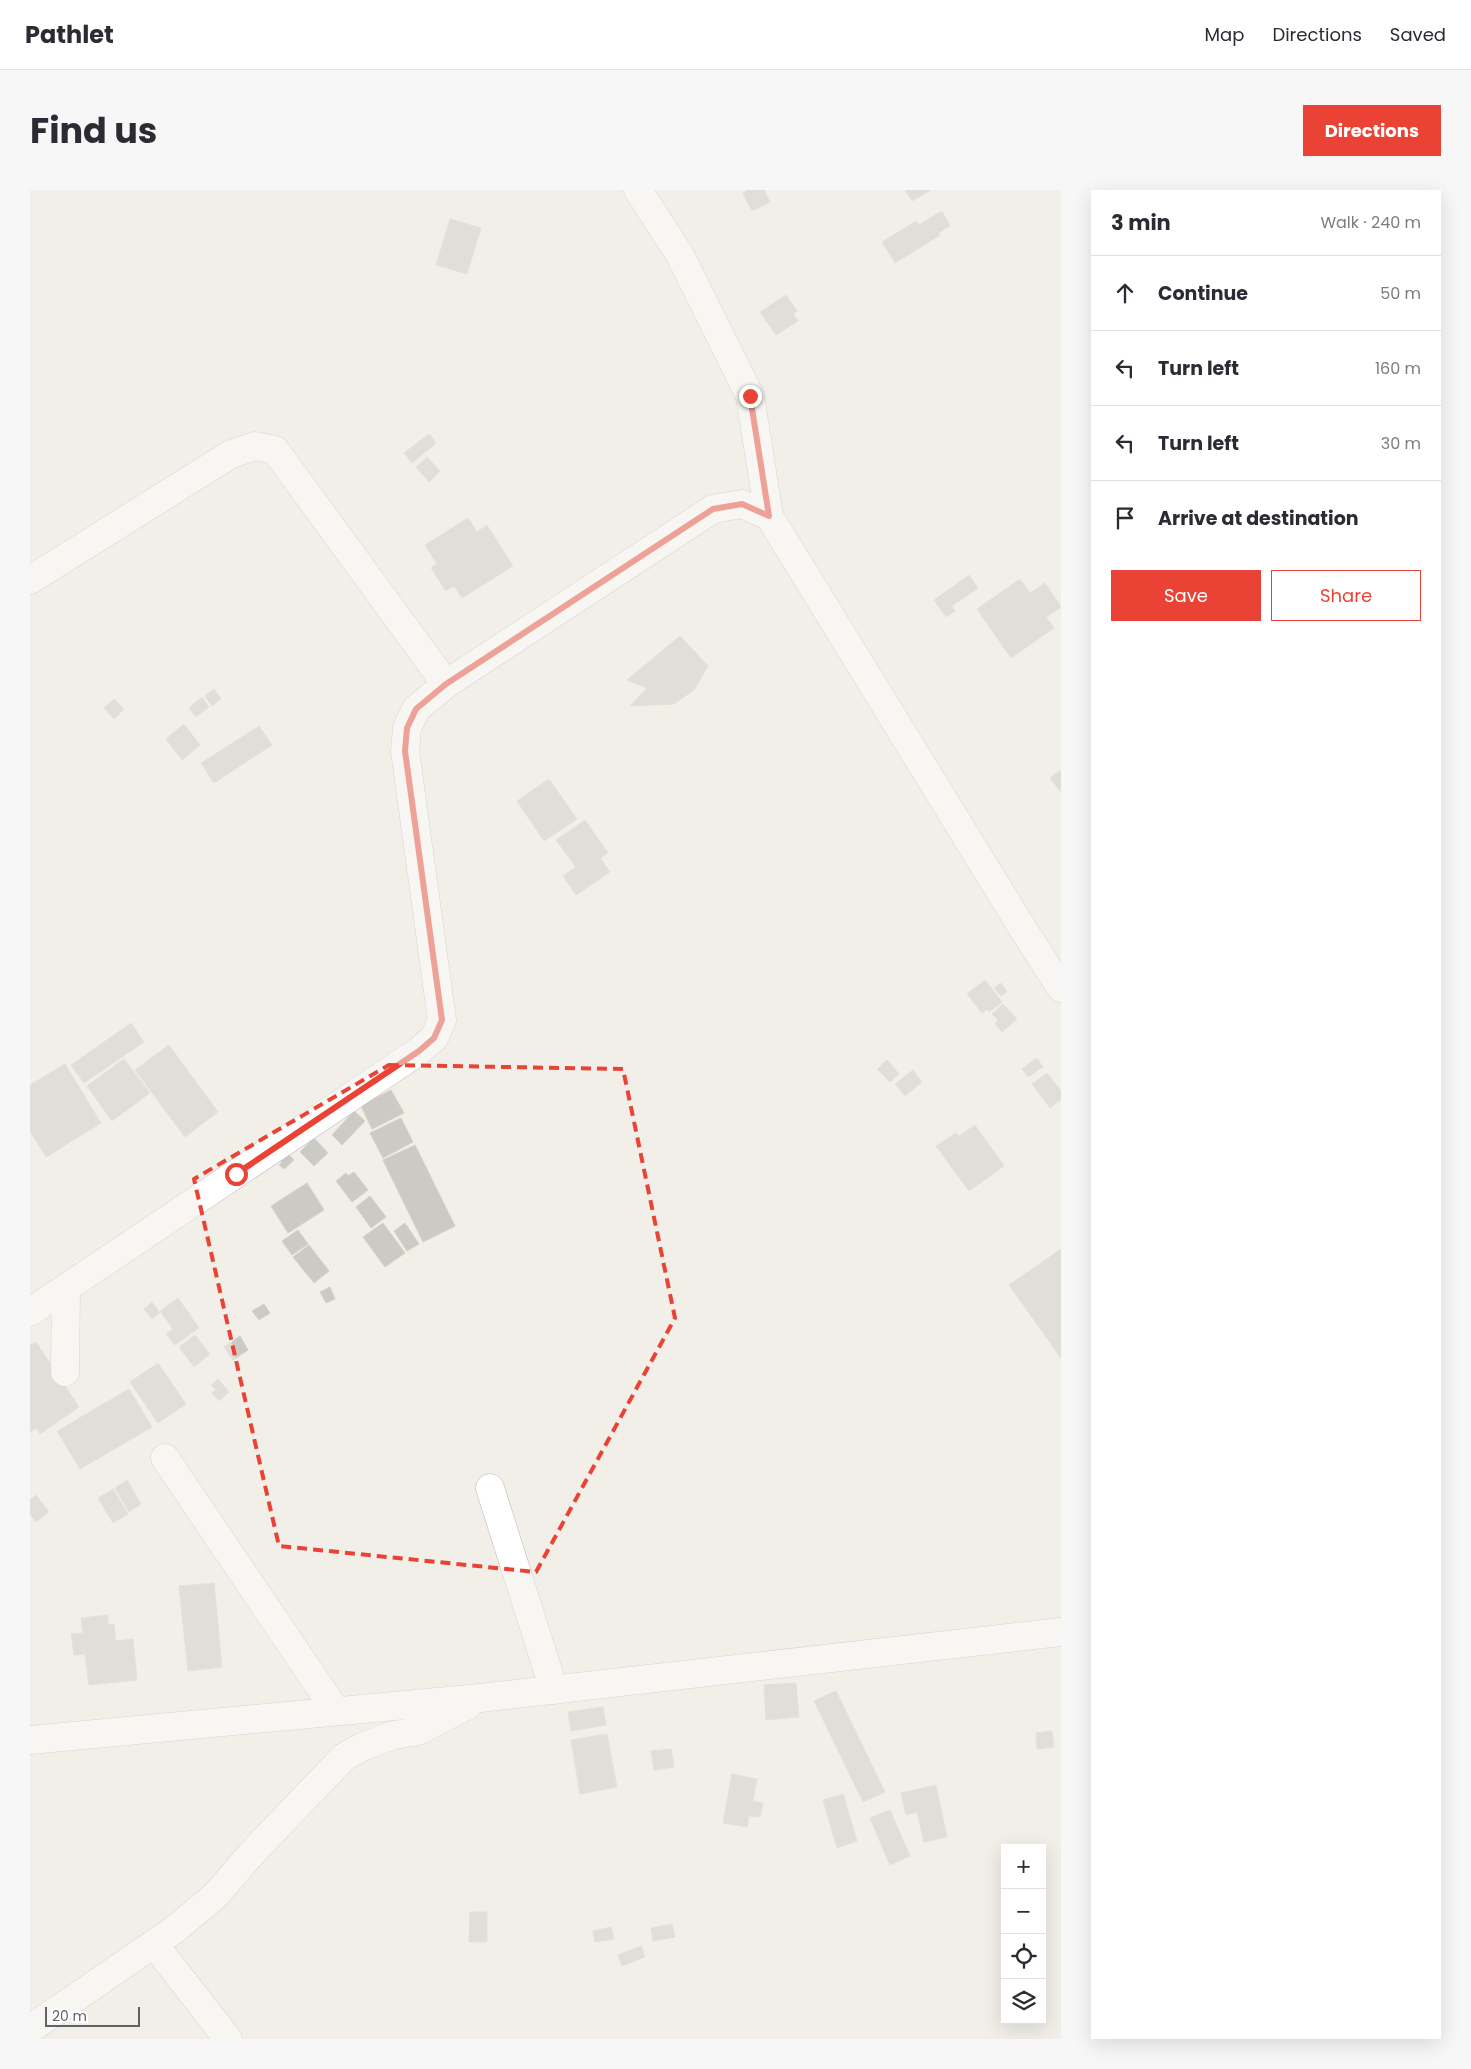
<!DOCTYPE html>
<html lang="en">
<head>
<meta charset="utf-8">
<style>
	:root { --surface:#fff; --page:#f7f7f7; --text:#2b2b33; --muted:#7c7c81; --line:#e1e1e2; --accent:#ea4335 }
	body { margin:0; font-family:Poppins,sans-serif; background:var(--page); color:var(--text) }
	.controls { position:absolute; right:15px; bottom:15px; display:grid; overflow:hidden; border-radius:0px; box-shadow:0 5px 20px #0002 }
	.controls button { width:45px; height:45px; display:grid; place-items:center; padding:0; border:0; border-bottom:1px solid var(--line); background:var(--surface); color:var(--text); font:25px sans-serif }
	.scale { position:absolute; left:15px; bottom:12px; width:95px; box-sizing:border-box; padding-left:5px; border:2px solid #5f6368; border-top:0; font-size:14px; line-height:18px; white-space:nowrap; color:#5f6368; -webkit-text-stroke:4px #fff; paint-order:stroke }
	.stop { position:absolute; width:15px; height:15px; margin:-11px; border:4px solid #ea4335; border-radius:50%; background:#fff }
	.stop.end { background:#ea4335; border-color:#fff; box-shadow:0 1px 5px #0008 }
	.list { margin:0; padding:0; list-style:none }
	h2 { display:flex; justify-content:space-between; align-items:center; height:65px; margin:0; padding:0 20px; font-size:21px }
	h2 small { font-size:16px; font-weight:400; color:var(--muted) }
	.list li { display:grid; grid-template-columns:32px 1fr auto; gap:15px; align-items:center; box-sizing:border-box; height:75px; padding:0 20px; border-top:1px solid var(--line) }
	.list b { display:block; font-size:19px; white-space:nowrap }
	.list em { font-size:16px; font-style:normal; color:var(--muted) }
	.actions { display:flex; gap:10px; padding:15px 20px }
	.actions a { flex:1; padding:11px 0; border:1px solid var(--accent); border-radius:0px; text-align:center; font-size:18px; color:var(--accent) }
	.actions .main { background:var(--accent); color:#fff }
	.icon { flex:none; width:28px; height:28px; fill:none; stroke:currentColor; stroke-width:2; stroke-linecap:round; stroke-linejoin:round }
	.map { position:relative; flex:none; width:1031px; height:1849px; overflow:hidden; border-radius:0px }
	header { display:flex; align-items:center; gap:30px; box-sizing:border-box; height:70px; padding:0 25px; background:var(--surface); border-bottom:1px solid var(--line) }
	header strong { font-size:24px }
	nav { display:flex; gap:28px; margin-inline-start:auto; font-size:18px }
	.intro { display:flex; align-items:center; justify-content:space-between; box-sizing:border-box; height:120px; padding:0 30px }
	h1 { margin:0; font-size:35px }
	.button { padding:12px 22px; border-radius:0px; background:var(--accent); color:#fff; font-size:18px; font-weight:700 }
	main { display:flex; gap:30px; padding:0 30px }
	aside { flex:1; background:var(--surface); border-radius:0px; box-shadow:0 5px 20px #0002 }
	.map>svg:first-child { display:block }
	.building { fill:#cccac5; stroke:#d6d1c6 }
	.lines { fill:none; stroke-linecap:round; stroke-linejoin:round }
	.minor-casing { stroke:#b5b8bc; stroke-width:29 }
	.minor { stroke:#fff; stroke-width:28 }
	.route { stroke:#ea4335; stroke-width:6 }
	.marked { fill:none; stroke:#ea4335; stroke-width:4; stroke-dasharray:10 6; stroke-linejoin:round }
</style>
</head>
<body>
<header>
<strong>Pathlet</strong>
<nav><a>Map</a><a>Directions</a><a>Saved</a></nav>
</header>
<div class="intro"><h1>Find us</h1><a class="button">Directions</a></div>
<main>
<div class="map">
<svg width="1031" height="1849" viewBox="0 0 1031 1849">
	<rect width="100%" height="100%" fill="#f1efe8"/>
	<g class="building">
		<path d="M718 0H734L740 12 722 21 713 3Z"/>
		<path d="M875 0H901L882 11Z"/>
		<path d="M912 21 920 36 908 43 910 45 865 73 852 52 886 31 889 35Z"/>
		<path d="M420 29 451 38 437 84 406 75Z"/>
		<path d="M756 105 767 121 763 124 768 131 746 145 730 122Z"/>
		<path d="M399 244 406 253 382 273 374 263Z"/>
		<path d="M397 267 410 281 399 292 386 277Z"/>
		<path d="M438 328 447 342 457 335 483 376 432 408 424 396 416 401 401 378 407 374 395 355Z"/>
		<path d="M939 385 948 398 922 416 925 421 916 427 904 410Z"/>
		<path d="M990 389 1000 403 1015 393 1031 417 1016 427 1024 438 981 468 947 419Z"/>
		<path d="M650 446 678 476 664 500 644 514 600 516 617 498 597 490Z"/>
		<path d="M184 499 191 509 182 516 175 506Z"/>
		<path d="M172 507 179 517 166 527 159 518Z"/>
		<path d="M84 509 94 519 84 529 74 518Z"/>
		<path d="M154 534 170 555 152 570 136 549Z"/>
		<path d="M229 536 242 555 184 593 171 573Z"/>
		<path d="M1031 580V602L1020 588Z"/>
		<path d="M519 589 547 629 514 651 487 611Z"/>
		<path d="M555 630 578 663 570 668 580 682 546 705 533 686 546 677 526 650Z"/>
		<path d="M955 790 972 812 959 822 957 819 952 823 937 804Z"/>
		<path d="M971 793 977 802 971 806 964 798Z"/>
		<path d="M973 814 987 829 972 842 965 834 968 830 962 824Z"/>
		<path d="M101 833 114 852 54 893 41 875Z"/>
		<path d="M139 855 188 922 155 947 105 880Z"/>
		<path d="M1007 868 1013 877 998 887 992 879Z"/>
		<path d="M94 869 120 903 82 931 57 896Z"/>
		<path d="M857 870 869 884 860 892 847 879Z"/>
		<path d="M35 874 71 933 16 967 0 941V895Z"/>
		<path d="M883 880 892 892 875 906 865 894Z"/>
		<path d="M1017 883 1031 901V909L1020 918 1002 894Z"/>
		<path d="M361 900 374 923 342 939 331 916Z"/>
		<path d="M324 921 335 931 312 955 302 945Z"/>
		<path d="M371 928 383 952 353 968 340 943Z"/>
		<path d="M945 935 974 976 939 1001 906 956 926 943 929 946Z"/>
		<path d="M284 948 298 963 284 976 270 962Z"/>
		<path d="M385 955 425 1036 393 1052 353 970Z"/>
		<path d="M255 961 264 970 254 979 249 975 252 972 249 968Z"/>
		<path d="M324 982 338 1000 322 1012 306 991 316 983 318 986Z"/>
		<path d="M277 993 294 1020 258 1043 241 1016Z"/>
		<path d="M340 1006 356 1027 341 1038 326 1017Z"/>
		<path d="M353 1033 375 1063 355 1077 333 1047Z"/>
		<path d="M375 1033 389 1054 377 1061 364 1041Z"/>
		<path d="M268 1040 278 1054 262 1065 252 1051Z"/>
		<path d="M279 1055 299 1081 284 1093 263 1067Z"/>
		<path d="M1031 1059V1168L979 1095Z"/>
		<path d="M300 1097 305 1109 296 1113 290 1102Z"/>
		<path d="M148 1108 169 1138 145 1155 136 1144 143 1139 130 1121Z"/>
		<path d="M122 1112 130 1123 122 1129 114 1119Z"/>
		<path d="M234 1114 240 1123 229 1130 222 1121Z"/>
		<path d="M165 1145 180 1164 164 1177 149 1157Z"/>
		<path d="M210 1146 218 1160 203 1170 194 1157Z"/>
		<path d="M6 1152 49 1217 10 1244 6 1238 0 1242V1155Z"/>
		<path d="M128 1173 156 1214 128 1233 100 1192Z"/>
		<path d="M188 1189 199 1202 189 1211 182 1203 186 1200 181 1195Z"/>
		<path d="M99 1199 122 1237 50 1279 27 1241Z"/>
		<path d="M97 1290 111 1314 99 1322 85 1298Z"/>
		<path d="M83 1299 98 1324 83 1333 68 1308Z"/>
		<path d="M6 1305 19 1322 6 1332 0 1324V1310Z"/>
		<path d="M184 1393 192 1477 158 1481 149 1396Z"/>
		<path d="M78 1425V1435L84 1434 86 1451 103 1449 107 1490 59 1495 55 1464 44 1465 41 1444 53 1443 51 1428Z"/>
		<path d="M766 1493 769 1527 736 1530 734 1495Z"/>
		<path d="M806 1501 855 1602 833 1612 784 1511Z"/>
		<path d="M573 1517 576 1535 541 1541 538 1522Z"/>
		<path d="M1022 1541 1024 1557 1007 1559 1006 1543Z"/>
		<path d="M577 1544 587 1597 550 1604 541 1550Z"/>
		<path d="M641 1559 644 1577 624 1580 621 1561Z"/>
		<path d="M702 1584 727 1589 723 1611 733 1613 730 1627 719 1626 717 1637 693 1633Z"/>
		<path d="M906 1595 917 1647 894 1652 887 1622 876 1625 871 1603Z"/>
		<path d="M813 1604 827 1651 807 1658 793 1610Z"/>
		<path d="M860 1620 880 1666 860 1675 840 1628Z"/>
		<path d="M440 1722H457V1752H439Z"/>
		<path d="M642 1734 645 1747 623 1751 621 1738Z"/>
		<path d="M581 1737 584 1749 565 1752 563 1741Z"/>
		<path d="M611 1756 615 1767 592 1776 588 1765Z"/>
	</g>
	<g class="lines">
		<g class="minor-casing">
			<g id="minor">
				<path d="M608 0 650 65 720 206 739 326"/>
				<path d="M0 390 201 264 225 256 245 260 416 494"/>
				<path d="M0 1122 389 861 404 848 412 830 375 561 377 538 386 519 416 494 683 319 712 314 739 326 993 739 1031 798"/>
				<path d="M35 1182 36 1098"/>
				<path d="M135 1268 306 1521"/>
				<path d="M460 1298 524 1500"/>
				<path d="M0 1550 450 1508 1031 1442"/>
				<path d="M124 1754 198 1849"/>
				<path d="M0 1839 144 1740 186 1705 221 1664 314 1567 334 1556 364 1545 388 1541 438 1515"/>
			</g>
		</g>
		<use href="#minor" class="minor"/>
	</g>
	<g class="lines">
		<path class="route" d="M206 984 389 861 404 848 412 830 375 561 377 538 386 519 416 494 683 319 712 314 739 326 720 206"/>
	</g>
	<path d="M0 0H1031V1849H0ZM359 875 593 879 645 1128 506 1382 249 1356 164 989Z" fill="#f1efe8" fill-opacity=".55" fill-rule="evenodd"/>
	<path class="marked" d="M359 875 593 879 645 1128 506 1382 249 1356 164 989Z"/>
</svg>
<div class="controls">
<button>+</button>
<button>−</button>
<button><svg class="icon" aria-label="locate" viewBox="0 0 24 24"><circle cx="12" cy="12" r="6"/><path d="M12 2v4M12 18v4M2 12h4M18 12h4"/></svg></button>
<button><svg class="icon" aria-label="layers" viewBox="0 0 24 24"><path d="M12 4l9 5-9 5-9-5zM3 14l9 5 9-5"/></svg></button>
</div>
<div class="scale">20 m</div>
<div class="stop" style="left:206px;top:984px"></div>
<div class="stop end" style="left:720px;top:206px"></div>
</div>
<aside>
<h2>3 min<small>Walk · 240 m</small></h2>
<ul class="list">
<li><svg class="icon" aria-label="ahead" viewBox="0 0 24 24"><path d="M12 20V5M6 11l6-6 6 6"/></svg><div><b>Continue</b></div><em>50 m</em></li>
<li><svg class="icon" aria-label="left" viewBox="0 0 24 24"><path d="M17 20v-9H6M10 6l-5 5 5 5"/></svg><div><b>Turn left</b></div><em>160 m</em></li>
<li><svg class="icon" aria-label="left" viewBox="0 0 24 24"><path d="M17 20v-9H6M10 6l-5 5 5 5"/></svg><div><b>Turn left</b></div><em>30 m</em></li>
<li><svg class="icon" aria-label="arrive" viewBox="0 0 24 24"><path d="M6 21V4h12l-3 4 3 4H6"/></svg><div><b>Arrive at destination</b></div></li>
</ul>
<div class="actions"><a class="main">Save</a><a>Share</a></div>
</aside>
</main>
</body>
</html>
